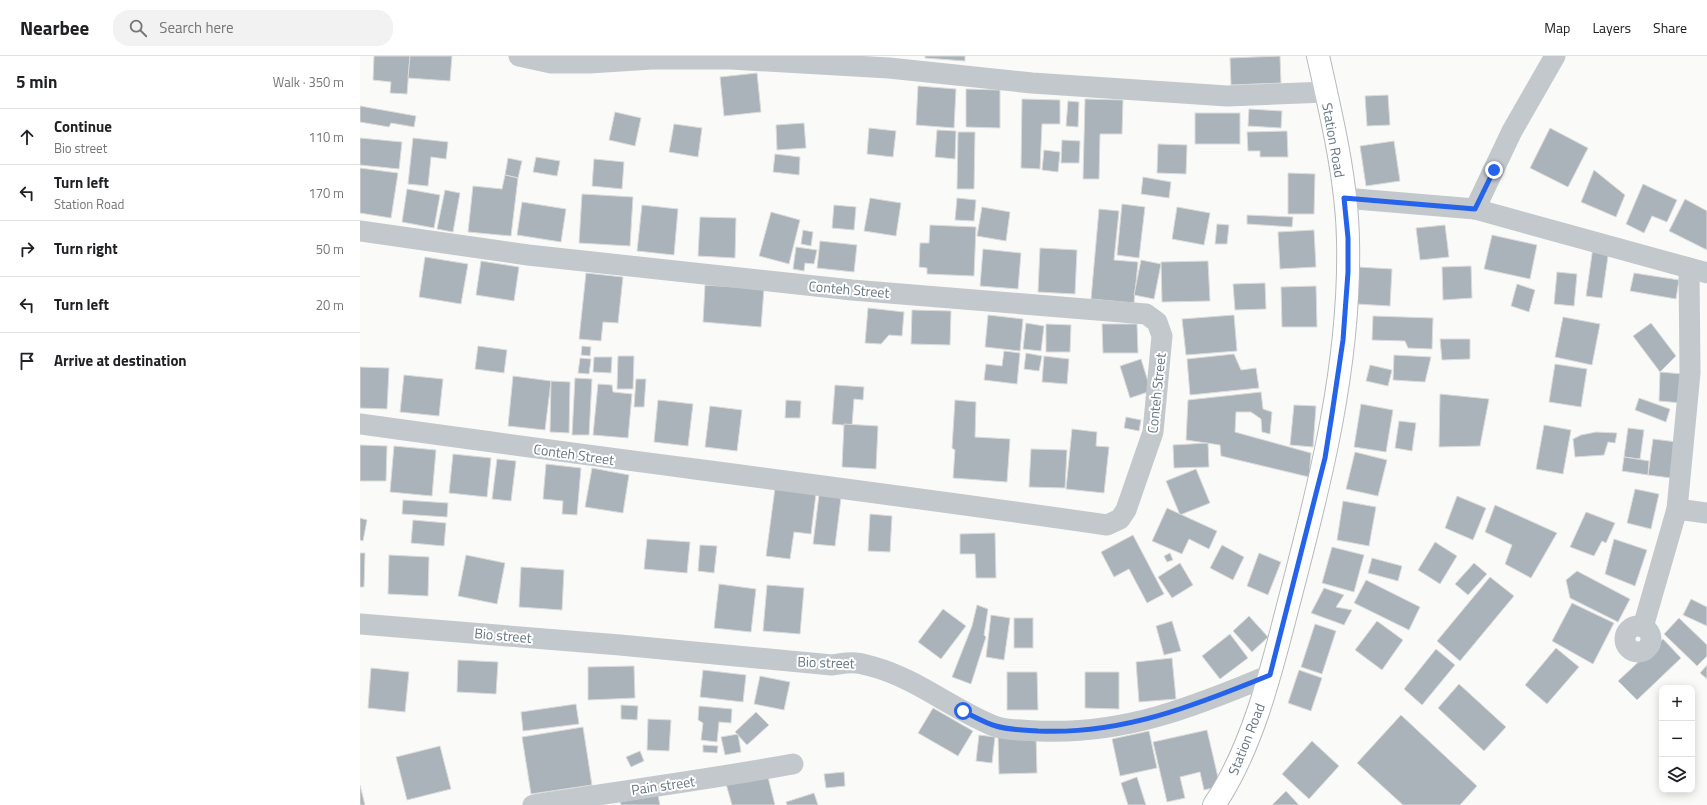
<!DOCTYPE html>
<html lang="en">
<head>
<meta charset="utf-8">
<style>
	:root { --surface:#fff; --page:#f2f2f2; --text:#202124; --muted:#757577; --line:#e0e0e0 }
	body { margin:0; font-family:"Titillium Web",sans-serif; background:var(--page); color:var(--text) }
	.controls { position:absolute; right:12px; bottom:12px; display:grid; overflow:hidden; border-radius:8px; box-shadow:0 2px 10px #0003 }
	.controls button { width:36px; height:36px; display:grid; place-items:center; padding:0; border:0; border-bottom:1px solid var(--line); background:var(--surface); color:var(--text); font:20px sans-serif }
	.stop { position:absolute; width:12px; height:12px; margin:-9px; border:3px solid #2563eb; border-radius:50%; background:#fff }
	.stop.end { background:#2563eb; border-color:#fff; box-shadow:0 1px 4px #0008 }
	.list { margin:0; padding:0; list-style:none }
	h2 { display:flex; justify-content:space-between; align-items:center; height:52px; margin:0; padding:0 16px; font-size:17px }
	h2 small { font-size:13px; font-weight:400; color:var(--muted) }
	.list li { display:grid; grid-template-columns:26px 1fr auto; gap:12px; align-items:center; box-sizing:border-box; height:56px; padding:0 16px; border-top:1px solid var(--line) }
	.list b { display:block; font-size:15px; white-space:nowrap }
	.list p { margin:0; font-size:13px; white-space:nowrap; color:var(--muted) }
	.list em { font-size:13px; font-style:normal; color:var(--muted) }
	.icon { flex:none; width:22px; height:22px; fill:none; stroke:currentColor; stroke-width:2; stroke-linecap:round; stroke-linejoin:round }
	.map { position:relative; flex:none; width:1347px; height:749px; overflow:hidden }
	header { display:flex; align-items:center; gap:24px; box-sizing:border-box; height:56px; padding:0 20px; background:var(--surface); border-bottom:1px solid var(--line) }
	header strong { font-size:19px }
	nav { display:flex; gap:22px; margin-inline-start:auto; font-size:14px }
	.search { width:280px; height:36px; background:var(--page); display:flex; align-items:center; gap:10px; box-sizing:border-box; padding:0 14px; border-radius:16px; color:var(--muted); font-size:15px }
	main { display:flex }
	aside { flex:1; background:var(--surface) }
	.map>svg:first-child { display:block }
	.building { fill:#aab3b9; stroke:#dcdcda }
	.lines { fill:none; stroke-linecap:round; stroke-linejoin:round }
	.major-casing { stroke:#b5babe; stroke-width:24 }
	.minor { stroke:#c3c8cc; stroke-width:21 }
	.major { stroke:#fff; stroke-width:22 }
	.route { stroke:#2563eb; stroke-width:5 }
	.labels { text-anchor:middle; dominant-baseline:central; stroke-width:4; stroke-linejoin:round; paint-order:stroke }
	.street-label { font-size:14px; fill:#657683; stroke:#fff }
</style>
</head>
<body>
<header>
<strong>Nearbee</strong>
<div class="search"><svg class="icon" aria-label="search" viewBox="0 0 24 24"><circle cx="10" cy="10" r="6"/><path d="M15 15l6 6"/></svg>Search here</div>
<nav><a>Map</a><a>Layers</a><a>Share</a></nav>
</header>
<main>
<aside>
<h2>5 min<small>Walk · 350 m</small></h2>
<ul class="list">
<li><svg class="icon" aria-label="ahead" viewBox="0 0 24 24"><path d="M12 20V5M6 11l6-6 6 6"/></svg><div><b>Continue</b><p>Bio street</p></div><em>110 m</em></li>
<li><svg class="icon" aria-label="left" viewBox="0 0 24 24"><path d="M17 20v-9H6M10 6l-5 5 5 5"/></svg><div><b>Turn left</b><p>Station Road</p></div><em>170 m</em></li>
<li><svg class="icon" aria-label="right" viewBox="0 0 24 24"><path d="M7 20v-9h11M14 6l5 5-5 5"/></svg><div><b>Turn right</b></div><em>50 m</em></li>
<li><svg class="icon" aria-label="left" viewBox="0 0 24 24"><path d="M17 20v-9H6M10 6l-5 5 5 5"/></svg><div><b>Turn left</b></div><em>20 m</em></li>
<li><svg class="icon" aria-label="arrive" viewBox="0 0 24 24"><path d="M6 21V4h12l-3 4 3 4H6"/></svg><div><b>Arrive at destination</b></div></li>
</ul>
</aside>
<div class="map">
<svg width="1347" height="749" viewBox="0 0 1347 749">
	<rect width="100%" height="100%" fill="#fafaf8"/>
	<g class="building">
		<path d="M14 0H50L47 38 30 37 31 26 13 24Z"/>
		<path d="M50 0H92L90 25 48 22Z"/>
		<path d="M565 0H605V5L565 2Z"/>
		<path d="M920 0 921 27 871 29 870 2Z"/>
		<path d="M397 17 401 56 364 60 360 21Z"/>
		<path d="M558 30 596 33 594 72 556 69Z"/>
		<path d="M606 33 640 34V72L606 71Z"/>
		<path d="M1028 39 1030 69 1007 70 1005 40Z"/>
		<path d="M662 43 700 44V68H682L680 113 661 112Z"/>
		<path d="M725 43 763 44 762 78H740L739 123H723Z"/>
		<path d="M708 45 719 46 718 71 706 70Z"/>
		<path d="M0 50 56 60 54 71 31 67 29 71 0 66Z"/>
		<path d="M889 53 922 55 921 72 888 70Z"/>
		<path d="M255 56 281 62 275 90 249 84Z"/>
		<rect x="835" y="57" width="45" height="31"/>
		<path d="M444 67 446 92 417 94 416 69Z"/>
		<path d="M314 68 342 72 338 101 309 96Z"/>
		<path d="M509 72 536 75 533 101 507 98Z"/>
		<path d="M1190 72 1228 92 1208 131 1170 112Z"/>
		<path d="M577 74 596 75 595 103 575 101Z"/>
		<path d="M927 75 928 101H900V95H888L887 76Z"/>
		<path d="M598 76H615L614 133H597Z"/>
		<path d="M0 82 42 86 39 113 0 109Z"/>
		<path d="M53 82 88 86 86 103 71 101 68 130 48 128Z"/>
		<path d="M702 84 720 85 719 107H701Z"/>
		<path d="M1034 85 1040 125 1006 130 1000 90Z"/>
		<path d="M798 88 827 89 826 118 797 117Z"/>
		<path d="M684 94 700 96 698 116 682 114Z"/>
		<path d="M415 98 440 101 439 119 413 116Z"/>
		<path d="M176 101 200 105 197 120 173 116Z"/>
		<path d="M148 102 162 105 158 122 145 119Z"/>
		<path d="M234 103 264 106 262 133 232 130Z"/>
		<path d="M0 112 38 117 31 162 0 157Z"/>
		<path d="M1234 114 1265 139 1256 161 1221 146Z"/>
		<path d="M928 117 955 118 954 158H928Z"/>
		<path d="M145 119 158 122 151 180 108 176 113 130 142 133Z"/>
		<path d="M783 121 811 126 809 142 781 138Z"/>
		<path d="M1283 128 1317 144 1307 166 1292 160 1284 177 1266 168Z"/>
		<path d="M47 133 80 139 74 172 42 166Z"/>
		<path d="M85 134 100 137 93 176 77 173Z"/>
		<path d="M222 138 273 141 270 190 219 187Z"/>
		<path d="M510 142 541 147 536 180 504 175Z"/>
		<path d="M597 142 616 144 614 165 595 164Z"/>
		<path d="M1325 143 1347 155V194L1309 175Z"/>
		<path d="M162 146 206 153 201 186 157 179Z"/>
		<path d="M762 148 785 151 779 202 757 199Z"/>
		<path d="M282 149 318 153 314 199 277 195Z"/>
		<path d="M474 149 496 151 494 174 472 172Z"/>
		<path d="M622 151 650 156 646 185 617 180Z"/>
		<path d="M817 151 850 157 844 189 812 183Z"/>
		<path d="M739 153 759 155 754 204 778 206 774 247 731 243Z"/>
		<path d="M411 156 440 164 429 208 399 200Z"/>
		<path d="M887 159 933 161 932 171 887 168Z"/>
		<path d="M340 161 376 162 375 202 338 200Z"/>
		<path d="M857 168 869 169 867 188H855Z"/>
		<path d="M570 169 616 171 614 220 567 218V212L559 211 560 187H569Z"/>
		<path d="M1085 169 1089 201 1060 204 1056 172Z"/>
		<path d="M443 174 453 176 451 190 441 188Z"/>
		<path d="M954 174 956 211 920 213 918 176Z"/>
		<path d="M1132 179 1177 189 1170 223 1124 213Z"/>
		<path d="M460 185 497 189 494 216 457 212Z"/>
		<path d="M436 191 457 194 454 208 445 207 444 215 433 213Z"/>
		<path d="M1233 191 1249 193 1242 242 1226 240Z"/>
		<path d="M680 192 717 194 715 238 678 236Z"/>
		<path d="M623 193 661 197 658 233 620 230Z"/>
		<path d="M65 201 108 208 101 248 59 241Z"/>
		<path d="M781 204 801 208 794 243 774 239Z"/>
		<path d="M121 205 159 211 154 245 116 239Z"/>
		<path d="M848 205 850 245 802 246 801 206Z"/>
		<path d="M1111 210 1112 242 1083 244 1082 211Z"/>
		<path d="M998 211 1032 213 1030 250 997 248Z"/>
		<path d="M1197 216 1217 218 1214 250 1194 248Z"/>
		<path d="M226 217 263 221 258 267 243 266 241 285 219 283Z"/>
		<path d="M1274 217 1319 224 1316 243 1270 235Z"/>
		<path d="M905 227 906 253 875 254 873 228Z"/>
		<path d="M1157 228 1175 234 1169 256 1151 250Z"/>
		<path d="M345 229 404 233 401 271 343 266Z"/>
		<path d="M956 230 957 271H922L921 231Z"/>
		<path d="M508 252 544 256 542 280 529 279 521 288 505 287Z"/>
		<path d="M552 254 591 255 590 289 551 288Z"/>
		<path d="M628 259 663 263 660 295 625 291Z"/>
		<path d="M874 259 877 295 826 299 822 263Z"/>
		<path d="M1013 260 1073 262 1072 293 1048 292 1045 285 1012 284Z"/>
		<path d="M1203 261 1240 268 1232 309 1195 301Z"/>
		<path d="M666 267 684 270 681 295 663 293Z"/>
		<path d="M1291 267 1316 300 1300 316 1273 280Z"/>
		<path d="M686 268 711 269 710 296H686Z"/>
		<path d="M742 268H777L778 297H743Z"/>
		<path d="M1080 283H1110V303L1082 304Z"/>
		<path d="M118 290 147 294 144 317 115 313Z"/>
		<path d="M222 290 231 291 230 300 221 299Z"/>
		<path d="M644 295 660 297 657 328 624 324 626 308 642 310Z"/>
		<path d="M666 297 682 300 679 315 664 313Z"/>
		<path d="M874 298 881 314 896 312 899 332 830 339 827 303Z"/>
		<path d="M1034 299 1071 301 1065 326 1033 324Z"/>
		<path d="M258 300H274L273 333H257Z"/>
		<path d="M684 300 709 303 707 328 682 326Z"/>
		<path d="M234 301H252L251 317 233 316Z"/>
		<path d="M220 302 231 303 229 318 218 317Z"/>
		<path d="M781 303 791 335 770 342 760 310Z"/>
		<path d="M1195 308 1227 313 1221 351 1189 346Z"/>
		<path d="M1010 309 1032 314 1028 330 1006 325Z"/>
		<path d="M0 311 29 312 27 353 0 352Z"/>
		<path d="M1300 316 1323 318 1321 347 1299 345Z"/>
		<path d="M44 319 83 323 79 360 40 356Z"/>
		<path d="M153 320 191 325 185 374 148 370Z"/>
		<path d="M215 322 232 323 229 379H212Z"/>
		<path d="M276 323H286L284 351H274Z"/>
		<path d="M191 325 210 326 209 377 190 376Z"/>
		<path d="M238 328 252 329 253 336 272 338 268 382 233 379Z"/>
		<path d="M475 329 504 331 503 344 494 343 492 370 472 368Z"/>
		<path d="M901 336 903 353 912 356 910 378 902 376 901 363 891 356H876L875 376 951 397 949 421 861 400 860 389 826 384 828 344Z"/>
		<path d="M1080 338 1129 343 1120 390 1079 391Z"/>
		<path d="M1279 342 1310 353 1306 366 1275 354Z"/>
		<path d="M298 344 333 348 328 390 294 386Z"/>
		<path d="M426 344 441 345 440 362H425Z"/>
		<path d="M595 344 616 346 615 381 650 383 647 426 593 422 595 394 592 392Z"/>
		<path d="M1001 348 1033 354 1026 396 994 391Z"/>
		<path d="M934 349 956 350 953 391 930 389Z"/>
		<path d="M350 350 382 354 377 395 345 391Z"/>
		<path d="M766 361 781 364 779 375 764 372Z"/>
		<path d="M1039 365 1056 367 1052 395 1035 392Z"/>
		<path d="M484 368 518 370 516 413 482 411Z"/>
		<path d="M1184 369 1211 374 1203 418 1176 413Z"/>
		<path d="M1268 372 1284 374 1280 403 1264 401Z"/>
		<path d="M712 373 737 376 736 390 749 391 744 437 706 433Z"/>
		<path d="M1236 376 1257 377 1255 387 1248 386 1244 399 1215 401 1213 383 1221 379Z"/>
		<path d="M1293 383 1317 386 1311 422 1288 419Z"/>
		<path d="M848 387 849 411 814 412 813 389Z"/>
		<path d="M0 389 27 390 26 425H0Z"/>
		<path d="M34 390 76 394 72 440 30 436Z"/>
		<path d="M671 393 707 394 705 432 669 431Z"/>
		<path d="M995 396 1027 404 1018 440 986 433Z"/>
		<path d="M93 398 131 402 127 441 89 437Z"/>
		<path d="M1264 401 1289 405 1288 419 1262 415Z"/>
		<path d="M137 403 156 405 151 445 132 443Z"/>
		<path d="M186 408 221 412 217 459 202 458 203 445 183 443Z"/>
		<path d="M232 412 269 419 263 457 225 451Z"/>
		<path d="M836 413 850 447 820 459 806 425Z"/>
		<path d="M415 432 456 438 451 478 434 476 430 503 406 500Z"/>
		<path d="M1275 433 1299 438 1291 473 1267 467Z"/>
		<path d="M459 439 481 442 475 490 453 488Z"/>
		<path d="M1097 440 1126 452 1113 484 1085 472Z"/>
		<path d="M43 444 88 447 87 461 42 458Z"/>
		<path d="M983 445 1016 451 1009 490 977 484Z"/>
		<path d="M1135 449 1197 477 1171 522 1145 508 1152 489 1125 476Z"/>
		<path d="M807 452 857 475 849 493 829 483 822 498 792 485Z"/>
		<path d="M1226 456 1255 467 1246 487 1242 485 1234 500 1210 491Z"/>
		<path d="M510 458 532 460 530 496 508 495Z"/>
		<path d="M0 462 7 464 3 485 0 484Z"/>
		<path d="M53 464 86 467 84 490 51 487Z"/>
		<path d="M635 477 636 522H616L615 498H600V478Z"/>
		<path d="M773 479 804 538 787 547 769 513 754 521 741 496Z"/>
		<path d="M287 483 330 486 327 517 284 513Z"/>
		<path d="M1254 483 1287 494 1275 530 1245 518Z"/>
		<path d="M1075 486 1097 500 1080 528 1058 514Z"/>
		<path d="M340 489 357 490 354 517 338 515Z"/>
		<path d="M862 489 884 501 873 524 850 512Z"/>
		<path d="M972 491 1004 499 994 536 962 527Z"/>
		<path d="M0 497H5L4 531H0Z"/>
		<path d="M810 497 813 504 807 506 804 500Z"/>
		<path d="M899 497 921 506 908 539 887 530Z"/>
		<path d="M29 499 69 501 68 540 28 538Z"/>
		<path d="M106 499 145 507 137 548 98 540Z"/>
		<path d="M1012 502 1042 510 1038 525 1008 517Z"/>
		<path d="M820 507 833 529 812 542 798 521Z"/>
		<path d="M1114 507 1127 518 1108 539 1095 528Z"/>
		<path d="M161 511 204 514 202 554 159 551Z"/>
		<path d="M1217 515 1270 543 1258 566 1210 542 1206 524Z"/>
		<path d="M1130 521 1154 540 1100 605 1077 585Z"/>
		<path d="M1006 524 1060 551 1049 574 994 547Z"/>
		<path d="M359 528 396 533 391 576 354 572Z"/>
		<path d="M407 529 444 532 440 578 403 575Z"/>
		<path d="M964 532 984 539 976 551 992 554 984 569 951 557Z"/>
		<path d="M1331 543 1347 551V570L1323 559Z"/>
		<path d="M1212 547 1254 567 1233 608 1192 585Z"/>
		<path d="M617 549 628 553 624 579 626 581 611 628 592 621 612 570Z"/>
		<path d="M583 553 606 570 581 603 558 586Z"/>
		<path d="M631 559 650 562 644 604 626 601Z"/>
		<path d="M889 560 908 581 892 596 873 575Z"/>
		<rect x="654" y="562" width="19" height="30"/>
		<path d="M1319 562 1347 589V600L1337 610 1304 578Z"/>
		<path d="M812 565 821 595 804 599 796 570Z"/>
		<path d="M1017 565 1043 584 1022 614 995 594Z"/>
		<path d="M955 568 976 575 962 618 941 611Z"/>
		<path d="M870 578 888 602 860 623 842 600Z"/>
		<path d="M1303 583 1321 602 1277 644 1258 625Z"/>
		<path d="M1196 592 1219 611 1187 648 1165 629Z"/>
		<path d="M1076 593 1095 609 1062 649 1044 633Z"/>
		<path d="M812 602 816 643 779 646 776 606Z"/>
		<path d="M98 604 138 606 136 638 97 636Z"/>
		<path d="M1347 609V623L1340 617Z"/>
		<path d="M274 610 275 642 228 644V611Z"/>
		<path d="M11 612 49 616 45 656 8 652Z"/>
		<path d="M343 614 386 619 383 646 340 641Z"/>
		<path d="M939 614 962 622 951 655 928 647Z"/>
		<path d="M647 616H677L678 654H647Z"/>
		<path d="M725 616H759V653L725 652Z"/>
		<path d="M400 620 430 626 424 654 394 648Z"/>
		<path d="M1099 628 1146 671 1124 695 1078 652Z"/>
		<path d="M216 648 219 668 163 675 161 656Z"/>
		<path d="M261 649 278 650 277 664 261 663Z"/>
		<path d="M339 650 372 653 371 667 359 666 357 686 341 684 343 667 338 664Z"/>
		<path d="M573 652 613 675 598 700 558 677Z"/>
		<path d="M396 656 409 669 387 689 375 676Z"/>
		<path d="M1041 659 1117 730 1100 749H1043L997 707Z"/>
		<path d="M288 663 311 664 309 695 287 694Z"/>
		<path d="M223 671 232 729 171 738 162 681Z"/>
		<path d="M847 674 860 730 844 734 840 716 820 721 825 742 807 746 793 686Z"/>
		<path d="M789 675 797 712 760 720 752 683Z"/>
		<path d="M378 678 381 696 365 699 361 681Z"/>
		<path d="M619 679 635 681 632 707 616 705Z"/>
		<path d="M638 679H676L677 717 639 718Z"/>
		<path d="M952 685 979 710 949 743 922 718Z"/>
		<path d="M343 689 358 690 357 697 343 696Z"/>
		<path d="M80 690 91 733 47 744 36 701Z"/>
		<path d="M280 695 284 705 271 711 266 701Z"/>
		<path d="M484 716 485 730 466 732 464 718Z"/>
		<path d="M407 717 415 749H372L366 728Z"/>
		<path d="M777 721 786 749H768L761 727Z"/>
		<path d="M0 729 5 749H0Z"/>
		<path d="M926 735 939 749H912Z"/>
		<path d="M454 737 458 749H427L426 746Z"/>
		<path d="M298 739 300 749H261L260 746Z"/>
	</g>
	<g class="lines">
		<g class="major-casing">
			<path id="major" d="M854 749C893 692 912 612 929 546 960 428 991 307 988 184 987 124 971 58 958 0"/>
		</g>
		<g class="minor">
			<path d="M159 0 191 7H229L292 3H371L529 12 672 27 867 40 966 36"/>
			<path d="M984 142 1115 153 1347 217"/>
			<path d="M1115 153 1152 75 1195 0"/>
			<path d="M0 175 168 199 492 234 786 258 797 266 802 280 793 376 766 454 760 463 747 469C499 433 249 403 0 368"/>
			<path d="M1317 453 1347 457"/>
			<path d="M0 568 260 589 472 609C480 608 489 606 496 607 502 607 509 610 514 611 557 623 592 653 634 670 647 675 665 674 679 675 763 679 834 651 910 619"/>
			<circle cx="1278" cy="583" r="13"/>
			<path d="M1283 571 1317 453 1330 317 1329 212"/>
			<path d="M173 749C260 735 346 724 433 708"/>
		</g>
		<use href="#major" class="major"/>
	</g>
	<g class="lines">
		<path class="route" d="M603 655C613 660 625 667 636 670 649 674 664 674 678 675 761 679 834 650 910 619L965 402 972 358 983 284 988 216V182L984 142 1115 153 1134 114"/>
	</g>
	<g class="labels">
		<g class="street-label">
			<text transform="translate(974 84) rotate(80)">Station Road</text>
			<text transform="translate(489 233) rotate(5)">Conteh Street</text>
			<text transform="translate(796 337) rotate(-84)">Conteh Street</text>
			<text transform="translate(214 398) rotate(8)">Conteh Street</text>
			<text transform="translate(143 579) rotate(5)">Bio street</text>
			<text transform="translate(466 606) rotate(2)">Bio street</text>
			<text transform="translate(886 683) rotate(-68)">Station Road</text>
			<text transform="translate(303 729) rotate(-8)">Pain street</text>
		</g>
	</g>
</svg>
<div class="controls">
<button>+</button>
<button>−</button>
<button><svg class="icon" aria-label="layers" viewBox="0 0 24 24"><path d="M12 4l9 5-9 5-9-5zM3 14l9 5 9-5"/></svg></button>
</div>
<div class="stop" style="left:603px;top:655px"></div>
<div class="stop end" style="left:1134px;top:114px"></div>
</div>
</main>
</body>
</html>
